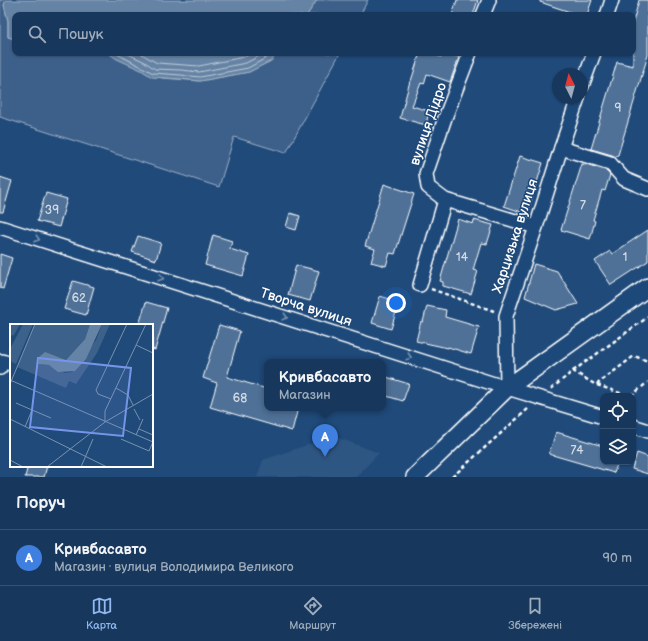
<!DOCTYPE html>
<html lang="uk">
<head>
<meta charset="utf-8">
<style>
	:root { --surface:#17385c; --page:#244365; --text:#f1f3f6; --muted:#9eacbb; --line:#365272; --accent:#90b9f0 }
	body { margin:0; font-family:"Balsamiq Sans",sans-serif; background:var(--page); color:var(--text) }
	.controls { position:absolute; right:12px; bottom:12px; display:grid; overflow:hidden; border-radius:8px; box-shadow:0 1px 3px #0004 }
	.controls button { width:36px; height:36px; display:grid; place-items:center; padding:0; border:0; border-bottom:1px solid var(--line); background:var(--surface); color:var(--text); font:20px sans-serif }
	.compass { position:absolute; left:552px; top:68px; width:36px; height:36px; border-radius:50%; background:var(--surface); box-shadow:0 1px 3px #0004; rotate:354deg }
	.you { position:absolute; left:396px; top:303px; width:14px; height:14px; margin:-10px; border:3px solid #fff; border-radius:50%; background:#1a73e8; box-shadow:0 0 0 6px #1a73e833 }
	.badge { display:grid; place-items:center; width:26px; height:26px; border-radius:50%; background:var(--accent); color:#fff; font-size:13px; font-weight:700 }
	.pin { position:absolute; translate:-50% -33px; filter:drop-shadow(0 1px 2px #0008) }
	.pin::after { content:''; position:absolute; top:21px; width:14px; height:12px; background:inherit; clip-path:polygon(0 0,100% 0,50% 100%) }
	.popup { position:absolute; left:264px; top:359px; width:122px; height:52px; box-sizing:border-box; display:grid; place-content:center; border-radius:8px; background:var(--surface); filter:drop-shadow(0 1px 3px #0005); font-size:13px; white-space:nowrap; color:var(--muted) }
	.popup b { font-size:15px; color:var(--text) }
	.popup::after { content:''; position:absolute; left:50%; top:100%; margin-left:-8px; border:8px solid transparent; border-top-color:var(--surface) }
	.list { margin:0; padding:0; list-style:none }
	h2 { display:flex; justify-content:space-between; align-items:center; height:52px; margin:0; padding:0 16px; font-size:17px }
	h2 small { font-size:13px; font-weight:400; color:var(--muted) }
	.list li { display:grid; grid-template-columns:26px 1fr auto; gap:12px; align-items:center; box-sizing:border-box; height:56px; padding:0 16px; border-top:1px solid var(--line) }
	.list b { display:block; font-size:15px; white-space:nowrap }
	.list p { margin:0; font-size:13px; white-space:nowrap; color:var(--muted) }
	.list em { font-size:13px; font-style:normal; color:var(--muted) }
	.icon { flex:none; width:22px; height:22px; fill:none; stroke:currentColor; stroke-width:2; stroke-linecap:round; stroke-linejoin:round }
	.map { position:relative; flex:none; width:648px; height:477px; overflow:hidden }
	.search { position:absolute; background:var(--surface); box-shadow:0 1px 3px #0004; left:12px; right:12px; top:12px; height:44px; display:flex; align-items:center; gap:10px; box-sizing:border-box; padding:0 14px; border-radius:8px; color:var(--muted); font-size:15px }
	.sheet { height:108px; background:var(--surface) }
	nav { display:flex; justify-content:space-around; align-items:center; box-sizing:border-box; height:56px; border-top:1px solid var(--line); background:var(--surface); font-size:11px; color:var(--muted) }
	nav a { display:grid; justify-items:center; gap:2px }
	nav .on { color:var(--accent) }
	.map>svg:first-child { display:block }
	.built { fill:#2e5683 }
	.green { fill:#3c618b; stroke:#9eb0c5 }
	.water { fill:#6583a4; stroke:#a3b5c8 }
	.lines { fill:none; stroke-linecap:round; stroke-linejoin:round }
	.shore { stroke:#c1cddb; stroke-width:1 }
	.building { fill:#507197; stroke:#fff }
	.minor-casing { stroke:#fff; stroke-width:16 }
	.major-casing { stroke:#fff; stroke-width:20 }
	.path { stroke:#fff; stroke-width:2.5; stroke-dasharray:4 3; stroke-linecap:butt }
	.minor { stroke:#1f4a7a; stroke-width:13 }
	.major { stroke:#1f4a7a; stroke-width:17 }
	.oneway { stroke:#7992af }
	.labels { text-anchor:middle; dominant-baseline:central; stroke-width:3; stroke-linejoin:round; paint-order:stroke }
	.number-label { font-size:12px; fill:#d3dce5 }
	.street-label { font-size:14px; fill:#fff; stroke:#1f4a7a }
	.inset-road { fill:none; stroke:#7992af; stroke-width:1 }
	.view { fill:#7795e8; fill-opacity:0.15; stroke:#7795e8; stroke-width:2 }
	.inset-edge { fill:none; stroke:#fff; stroke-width:2 }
</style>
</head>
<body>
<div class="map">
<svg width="648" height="477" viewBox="0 0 648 477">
	<rect width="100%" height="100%" fill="#1f4a7a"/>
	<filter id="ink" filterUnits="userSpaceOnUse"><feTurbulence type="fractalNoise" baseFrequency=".025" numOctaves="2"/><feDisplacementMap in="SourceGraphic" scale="8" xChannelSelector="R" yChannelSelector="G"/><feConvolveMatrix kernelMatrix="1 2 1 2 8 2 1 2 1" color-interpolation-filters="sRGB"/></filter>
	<g filter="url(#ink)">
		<path class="built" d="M333 436 379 453 356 477H257L263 460Z"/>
		<g class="green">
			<path d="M0 0H6L4 5 8 21V37L15 39V53H109L162 78 200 81 249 72 270 61 278 53H340L286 153 234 137 219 187 0 117Z"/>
			<path d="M317 0H368L360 15H307Z"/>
		</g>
		<g class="water">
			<path d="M6 0H317L307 15H15V39L8 37V21L4 5Z"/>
			<path d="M108 53H278L271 61 249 72 200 81 180 79 152 77 141 70 117 59Z"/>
		</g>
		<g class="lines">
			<g class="shore">
				<path d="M115 53 142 67 153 73 181 75 200 77 248 68 268 57 273 53"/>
				<path d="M126 53 145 62 155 69 181 70 199 72 246 63 265 53"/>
				<path d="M140 53 157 63 199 66 244 57 253 53"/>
			</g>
		</g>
		<g class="building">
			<path d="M457 0H478L473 15H452Z"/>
			<path d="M540 0H592L587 15H579L540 2Z"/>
			<path d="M639 0H648V55L618 155H617L616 157 612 155 591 149 617 62 633 66V22Z"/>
			<path d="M420 53H430L441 57 442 53H446L459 57 450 82 427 74 424 84 421 83 412 106 429 111 426 125 400 118 410 81H411Z"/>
			<path d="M520 156 543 163 527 214 504 206Z"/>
			<path d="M582 164 586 165V164L605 170 610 175 605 191 602 190 593 220 595 221 590 239 561 230Z"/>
			<path d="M0 177 12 181 3 212H0Z"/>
			<path d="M384 184 414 194 395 254 390 253 386 266 371 262 375 249 365 246Z"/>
			<path d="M46 193 67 199 59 227 37 221Z"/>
			<path d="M290 213 300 216 296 230 286 227Z"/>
			<path d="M458 219 473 224 474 220 493 225 487 244 481 243 473 270 478 271 471 294 443 286V282L440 281Z"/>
			<path d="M648 230V261L611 285 595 261 610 251 612 254Z"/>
			<path d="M213 235 232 241 230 249 249 255 243 276 205 265Z"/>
			<path d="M138 236 161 243 156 260 132 252Z"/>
			<path d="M0 254 12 258 3 289 0 288Z"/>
			<path d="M534 264 557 271 578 304 556 310 525 297Z"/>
			<path d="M296 265 319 271 310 301 288 295Z"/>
			<path d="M73 281 94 287 86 315 64 309Z"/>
			<path d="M380 296 399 302 391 329 372 323Z"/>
			<path d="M146 302 167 308 155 350 152 349V325H139Z"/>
			<path d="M427 306 446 310 445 317 479 327 471 354 448 347V348L416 341 421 321 423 322Z"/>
			<path d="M219 325 240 331 227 377 267 389V408H298L292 431 210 407 217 383 203 378Z"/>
			<path d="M383 376 409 384 403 401 383 395Z"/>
			<path d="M556 432 603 446V462H618L614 473 549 454Z"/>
			<path d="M637 453 648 457V474L632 469Z"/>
			<path d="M28 466H47L44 477H25Z"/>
		</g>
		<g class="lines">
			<g class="minor-casing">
				<g id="minor">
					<path d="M483 15 489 0"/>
					<path d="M607 15 612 0"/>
					<path d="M470 53 445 118 426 174 428 187 445 200 536 227"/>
					<path d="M582 86 594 53"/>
					<path d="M561 148 610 163 624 179 648 189"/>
					<path d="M0 227 507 388 603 417"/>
					<path d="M420 285 445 200"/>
					<path d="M0 368 2 361 11 364"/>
					<path d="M507 388 506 316 536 227 561 148 578 98"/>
					<path d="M633 426 648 431"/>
				</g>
			</g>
			<g class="major-casing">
				<path id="major" d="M415 477 507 388 648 287"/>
			</g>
			<g class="path">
				<path d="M431 289 494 311"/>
				<path d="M573 371 648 317"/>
				<path d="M597 385 629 396"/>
				<path d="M551 389 573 371 596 385 634 356 648 361"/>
				<path d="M631 396 648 382"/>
				<path d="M452 477 529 408"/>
			</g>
			<use href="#minor" class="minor"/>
			<use href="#major" class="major"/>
		</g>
		<defs><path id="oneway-chevron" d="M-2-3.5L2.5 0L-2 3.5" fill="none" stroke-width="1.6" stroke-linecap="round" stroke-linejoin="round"/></defs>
		<g class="oneway">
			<use href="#oneway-chevron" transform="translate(37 239) rotate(18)"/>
			<use href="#oneway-chevron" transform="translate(161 278) rotate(18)"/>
			<use href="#oneway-chevron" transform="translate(285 317) rotate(18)"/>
			<use href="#oneway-chevron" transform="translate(409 357) rotate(18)"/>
		</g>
	</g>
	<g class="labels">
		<g class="number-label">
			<text x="618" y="108">9</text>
			<text x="583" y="205">7</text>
			<text x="52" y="210">39</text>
			<text x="462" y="257">14</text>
			<text x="625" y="257">1</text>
			<text x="79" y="298">62</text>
			<text x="240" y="398">68</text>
			<text x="577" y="450">74</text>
		</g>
		<g class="street-label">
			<text transform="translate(428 124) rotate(-71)">вулиця Дідро</text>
			<text transform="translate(515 236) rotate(-72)">Харцизька вулиця</text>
			<text transform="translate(306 307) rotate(18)">Творча вулиця</text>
		</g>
	</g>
	<g transform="translate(10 324)">
		<rect width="143" height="143" fill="#1f4a7a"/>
		<path d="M0 0H10L4 11 0 12ZM13 0H23L6 40 0 37V25ZM25 0H80L75 15 56 36 45 32 28 35V40L39 41 55 49 62 48 86 16 92 0H100L87 29 66 60 59 57 56 64 7 43Z" fill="#3c618b"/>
		<path d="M80 0H92L76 35 65 47 48 48 39 41 28 40 29 33 35 28 56 36 75 15Z" fill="#6583a4"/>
		<path class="inset-road" d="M126 21 143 29M0 56 143 118M0 60 25 0M106 64 118 71 123 81M101 75 88 70 86 66 117 0M6 79 22 86M124 85 130 96M0 95 97 143M95 98V87L136 0M15 103 22 86 41 94M129 105 143 111M126 111 133 95M111 115 139 127 143 118M0 136 13 143M37 143 95 98 143 70M71 143 83 115"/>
		<path class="view" d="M28 34 121 44 113 112 20 103Z"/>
		<rect width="143" height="143" class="inset-edge"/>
	</g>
</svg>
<div class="controls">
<button><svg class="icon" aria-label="locate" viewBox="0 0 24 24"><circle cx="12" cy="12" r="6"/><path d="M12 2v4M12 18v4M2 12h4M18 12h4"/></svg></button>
<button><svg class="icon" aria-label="layers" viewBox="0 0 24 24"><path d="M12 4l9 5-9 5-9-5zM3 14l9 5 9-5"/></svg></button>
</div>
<svg class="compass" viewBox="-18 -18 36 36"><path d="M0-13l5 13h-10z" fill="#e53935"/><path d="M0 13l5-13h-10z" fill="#9eacbb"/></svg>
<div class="you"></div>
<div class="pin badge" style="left:325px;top:457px;background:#3f7fe0">A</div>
<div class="popup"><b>Кривбасавто</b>Магазин</div>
<div class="search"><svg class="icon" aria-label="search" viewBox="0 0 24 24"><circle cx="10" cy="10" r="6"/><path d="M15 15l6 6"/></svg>Пошук</div>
</div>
<section class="sheet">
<h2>Поруч<small></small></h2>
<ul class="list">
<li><span class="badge" style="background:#3f7fe0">A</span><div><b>Кривбасавто</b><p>Магазин · вулиця Володимира Великого</p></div><em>90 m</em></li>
</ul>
</section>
<nav>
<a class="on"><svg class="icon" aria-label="map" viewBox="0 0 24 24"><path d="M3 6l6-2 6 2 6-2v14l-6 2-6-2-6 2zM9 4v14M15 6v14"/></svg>Карта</a>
<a><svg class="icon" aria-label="directions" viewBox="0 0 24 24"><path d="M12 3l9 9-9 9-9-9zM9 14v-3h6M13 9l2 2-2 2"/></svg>Маршрут</a>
<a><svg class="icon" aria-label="saved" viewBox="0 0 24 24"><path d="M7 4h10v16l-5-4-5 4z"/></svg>Збережені</a>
</nav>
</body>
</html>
